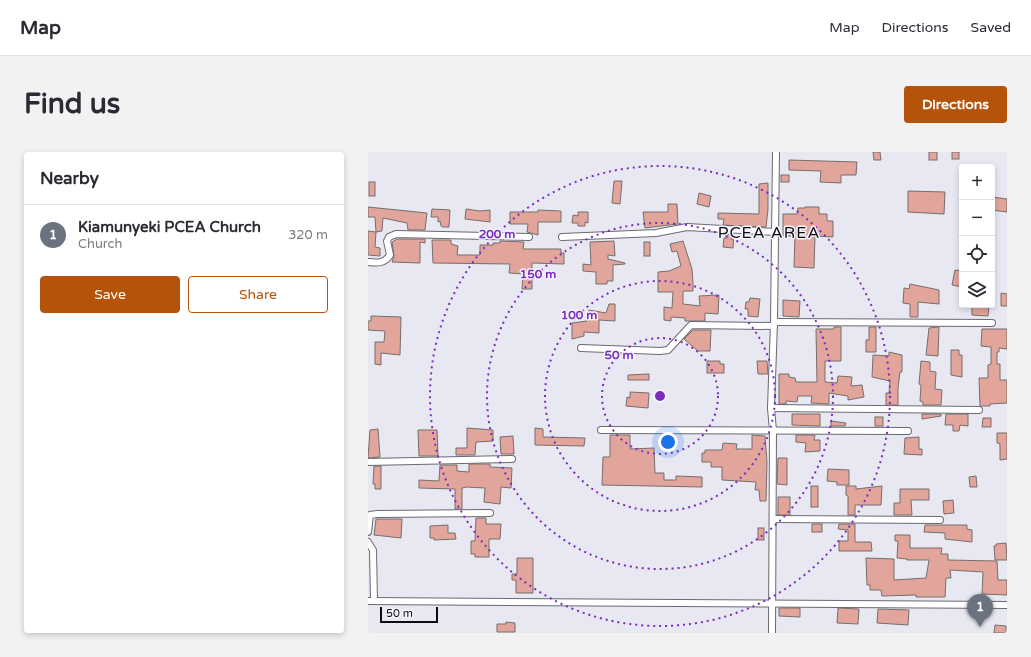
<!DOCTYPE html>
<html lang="en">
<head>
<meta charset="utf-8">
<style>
	:root { --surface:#fff; --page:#f2f2f3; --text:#2b2b33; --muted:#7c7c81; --line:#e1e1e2; --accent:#b45309 }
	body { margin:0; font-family:"Varela Round",sans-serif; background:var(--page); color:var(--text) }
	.controls { position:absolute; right:12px; top:12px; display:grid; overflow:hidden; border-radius:4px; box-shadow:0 2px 6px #0003 }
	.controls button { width:36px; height:36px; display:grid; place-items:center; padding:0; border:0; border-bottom:1px solid var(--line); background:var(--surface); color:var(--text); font:20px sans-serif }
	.scale { position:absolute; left:12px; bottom:10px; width:58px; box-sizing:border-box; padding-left:4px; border:2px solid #0d0d10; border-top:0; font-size:11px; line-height:14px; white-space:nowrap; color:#0d0d10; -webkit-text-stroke:3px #f4f5fe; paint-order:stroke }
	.you { position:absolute; left:300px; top:290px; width:14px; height:14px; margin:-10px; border:3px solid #fff; border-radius:50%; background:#1a73e8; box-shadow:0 0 0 6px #1a73e833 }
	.badge { display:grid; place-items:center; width:26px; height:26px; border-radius:50%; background:var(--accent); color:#fff; font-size:13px; font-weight:700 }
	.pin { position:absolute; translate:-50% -33px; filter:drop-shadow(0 1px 2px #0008) }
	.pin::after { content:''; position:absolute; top:21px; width:14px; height:12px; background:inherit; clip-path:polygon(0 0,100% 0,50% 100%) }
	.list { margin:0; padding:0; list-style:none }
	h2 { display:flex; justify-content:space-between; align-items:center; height:52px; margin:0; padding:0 16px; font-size:17px }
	h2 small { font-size:13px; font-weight:400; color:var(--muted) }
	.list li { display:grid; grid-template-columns:26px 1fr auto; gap:12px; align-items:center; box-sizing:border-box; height:60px; padding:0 16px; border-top:1px solid var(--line) }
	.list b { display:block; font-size:15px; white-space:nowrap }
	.list p { margin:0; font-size:13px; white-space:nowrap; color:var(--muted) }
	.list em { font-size:13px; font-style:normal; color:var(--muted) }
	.actions { display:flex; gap:8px; padding:12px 16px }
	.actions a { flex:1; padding:9px 0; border:1px solid var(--accent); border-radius:4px; text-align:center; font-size:14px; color:var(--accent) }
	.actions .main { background:var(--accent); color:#fff }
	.icon { flex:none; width:22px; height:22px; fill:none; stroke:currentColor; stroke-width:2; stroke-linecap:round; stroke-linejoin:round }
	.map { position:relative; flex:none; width:639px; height:481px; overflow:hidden; border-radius:4px }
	header { display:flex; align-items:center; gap:24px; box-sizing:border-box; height:56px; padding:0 20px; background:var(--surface); border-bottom:1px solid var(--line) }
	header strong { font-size:19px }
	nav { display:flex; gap:22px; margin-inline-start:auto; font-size:14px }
	.intro { display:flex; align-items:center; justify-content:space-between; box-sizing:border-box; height:96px; padding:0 24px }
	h1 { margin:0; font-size:28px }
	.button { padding:10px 18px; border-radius:4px; background:var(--accent); color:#fff; font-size:14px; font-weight:700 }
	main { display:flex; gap:24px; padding:0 24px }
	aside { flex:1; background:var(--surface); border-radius:4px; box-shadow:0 2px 6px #0003 }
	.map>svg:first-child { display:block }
	.building { fill:#e1a59b; stroke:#776d6b }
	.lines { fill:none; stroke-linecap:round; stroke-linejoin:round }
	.minor-casing { stroke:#696a73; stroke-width:8 }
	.minor { stroke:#fff; stroke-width:6 }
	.ring { fill:none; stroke:#7b2cbf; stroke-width:2; stroke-dasharray:2 4 }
	.labels { text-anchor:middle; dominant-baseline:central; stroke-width:3; stroke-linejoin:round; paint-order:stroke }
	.quarter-label { font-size:16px; letter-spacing:1px; fill:#0d0d10; stroke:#f4f5fe }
	.centre { fill:#7b2cbf; stroke:#f4f5fe; stroke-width:2 }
	.ring-label { font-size:12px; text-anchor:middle; font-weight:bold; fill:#7b2cbf; stroke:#f4f5fe; stroke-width:3; stroke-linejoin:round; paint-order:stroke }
</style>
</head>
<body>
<header>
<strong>Map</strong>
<nav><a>Map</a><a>Directions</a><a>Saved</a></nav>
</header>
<div class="intro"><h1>Find us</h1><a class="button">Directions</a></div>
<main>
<aside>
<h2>Nearby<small></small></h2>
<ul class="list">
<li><span class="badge" style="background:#6b7280">1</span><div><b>Kiamunyeki PCEA Church</b><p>Church</p></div><em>320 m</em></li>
</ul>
<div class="actions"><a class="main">Save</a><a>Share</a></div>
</aside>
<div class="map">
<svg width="639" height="481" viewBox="0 0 639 481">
	<rect width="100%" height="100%" fill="#e7e8f2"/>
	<g class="building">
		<path d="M505 0H512L513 8H506Z"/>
		<rect x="561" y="0" width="8" height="8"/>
		<rect x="584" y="0" width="7" height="7"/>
		<path d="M421 8 489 10 488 23H473V31L452 30 453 19 421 18Z"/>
		<rect x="413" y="23" width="8" height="7"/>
		<path d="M246 29H254L252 52 244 51Z"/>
		<rect x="1" y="30" width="6" height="14"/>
		<path d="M400 31V57L398 75 355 73 356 67H350V61L391 62V32Z"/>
		<path d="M540 39 577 40 576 62 540 60Z"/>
		<path d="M331 41 343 44 341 55 329 52Z"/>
		<path d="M624 45 639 47V60L624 58Z"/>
		<path d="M300 52H309L310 72 277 76 275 60H300Z"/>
		<path d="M0 55 59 61 57 78H40L39 71 15 66 14 79 8 80 7 65H0Z"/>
		<path d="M437 55H451V62H459V69H465V85L447 84 446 116 426 115 427 84H415V62H429L430 56H437Z"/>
		<path d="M64 57 82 58 81 75H75L73 74 72 69 70 70V65H63Z"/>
		<path d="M98 57 112 59 122 58V70L97 67Z"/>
		<path d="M170 58 193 59V70H170V83L159 80 160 72H142V60H170Z"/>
		<path d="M210 60H220V71L217 70V74H210V71H204L205 63 210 64Z"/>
		<path d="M0 79 8 80 7 95 12 96V104L0 103Z"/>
		<path d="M360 82H366L365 96 355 95 356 86H359Z"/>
		<path d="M29 87H57V91L52 90V111L24 110 26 104 24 90Z"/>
		<path d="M64 88H83V92L90 94 89 103H112V93H125V91H132V89L156 90 155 97H193V101H196V112L164 111V137H154L155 122 141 121 142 112 65 111Z"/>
		<path d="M246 89 247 104 240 103V107L257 111V112L245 113V129H239V132H228V120L215 119V112L223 113 222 90Z"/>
		<path d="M315 89 324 117 325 131V139H315V152L332 154 331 144 351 143 350 162 337 161V169H317V166L303 165V169L296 168V155L304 156 305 140H290V120L301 119 313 114 309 99 304 100 302 92Z"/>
		<rect x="276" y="90" width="6" height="14"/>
		<path d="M587 118 594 119V135L584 133Z"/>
		<path d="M542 132 571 138V152L550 150V165H542V152L535 151 536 136 541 137Z"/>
		<path d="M633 141 639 142V154H633Z"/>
		<path d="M382 146 392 147 390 165 380 164V157H377L378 150H381Z"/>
		<path d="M415 148 432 149 431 165 415 164Z"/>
		<path d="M241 152H247V169L231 168V181L216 180V184L204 187V171L219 169 221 158 238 161Z"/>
		<path d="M604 153H621L620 164 604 163Z"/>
		<path d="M3 164 33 165 32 203 13 201V213L7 212V190H16L17 179 0 178V169H3Z"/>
		<path d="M466 175H473V209H457V230L469 231 470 224 484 225 483 234 494 233 496 245 480 248V244L461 241V252L443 251 444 244H430L429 250 418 249V252H411V222H421V225L427 226 428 230H449L448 177H466Z"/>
		<path d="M501 175H508V200H498V188H501Z"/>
		<path d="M571 175 570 204 558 203 561 176Z"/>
		<path d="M614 177H639V197L631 196V200H629V212H632V228H639V251L622 252V254H612L611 226H620V213L623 212V195L613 194Z"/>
		<path d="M325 178H343L342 199H330L316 187Z"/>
		<path d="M583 198H591V203H594V225L583 223Z"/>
		<path d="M521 200 534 203V220H532L530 236V253H518V241H521L522 229 504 225 505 203 521 204Z"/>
		<path d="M339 209H352V212H356V221H339Z"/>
		<path d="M389 209H399L400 222H390Z"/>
		<path d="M553 209 562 210V219L568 220 567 237 574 238 573 253H555V250L552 249 553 233 551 232Z"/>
		<path d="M281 222V228H260V223Z"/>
		<path d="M262 240 281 241 280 256 258 254 259 245 262 246Z"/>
		<path d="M424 262H452V274L424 273Z"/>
		<path d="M554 262H573V264L554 267Z"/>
		<path d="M578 262H600V274L592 273 591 279H585V273H577Z"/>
		<rect x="507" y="265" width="8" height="9"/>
		<path d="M615 266H623V275H614Z"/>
		<path d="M463 269 478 271 477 274H463Z"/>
		<path d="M99 276 125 278V289L108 290 107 303H88V296H99Z"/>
		<path d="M167 276 175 277V285L217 286 216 294 167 293Z"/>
		<path d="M10 277 12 305 0 306 2 278Z"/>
		<path d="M50 278H69L70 304H51Z"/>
		<path d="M629 281H639V307L632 308V293L631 291H629Z"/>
		<path d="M242 283H262V297L286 296 287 321H296V328H308V324L334 325V335L234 333 235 305H242Z"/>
		<path d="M384 283 397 284 399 310 398 349H392L391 338H387L388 330 354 328V315H343V310H334V301H337V298H354L355 291 369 292 368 297H384Z"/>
		<path d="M428 283H447L446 288H452V299L437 300 438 291 428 290Z"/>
		<path d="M145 284 146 302H133L132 285Z"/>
		<path d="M551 285V297H554V303L536 302 537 286Z"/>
		<path d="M410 306H419V333L409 332Z"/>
		<path d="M101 312H122V315L144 316 143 336 133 335 132 352 116 350 117 336 99 335 94 336V357H87V337L51 336V328L71 329 72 313H89V319L101 320Z"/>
		<path d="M6 314H13V337H7V332H5Z"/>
		<path d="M460 317 481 318V333H469V330L459 329Z"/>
		<path d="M608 324 609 335H602L601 325Z"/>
		<rect x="443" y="334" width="7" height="21"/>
		<path d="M478 334H488V337L514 334 513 353H487V363H480V344L478 343Z"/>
		<path d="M532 337H561V348H543L544 363H526V351H532Z"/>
		<rect x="410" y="345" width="12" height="18"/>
		<path d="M585 348 586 361 576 362 575 349Z"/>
		<path d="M108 366H118V372H133L132 387H121V405H107V402H103V389H107Z"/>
		<path d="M8 367H34L33 386 6 383Z"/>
		<rect x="444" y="372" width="10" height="8"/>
		<path d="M471 372H487V390H503L504 399H471V389H480V378L470 377Z"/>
		<path d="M80 373V381H87L88 387 66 388V386H62V374Z"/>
		<path d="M557 373H599V377L604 378V390L577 387V381L556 380Z"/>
		<rect x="390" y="376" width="6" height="12"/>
		<path d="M527 383H542V396H574L573 402H580V408L629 409 630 428H639V443L614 442 615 420 582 418 583 426H578L577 445H548V443L514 444 513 438H502V433H499L498 406 526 407V428L558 426 561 408H539V407L529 406 530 389H527Z"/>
		<path d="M638 391 639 408H627L626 394H628V392Z"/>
		<path d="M149 406H165V441H148V428H144V422H149Z"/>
		<path d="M411 456H432V465L411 464Z"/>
		<path d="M470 456 491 457 490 472 469 471Z"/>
		<path d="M510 457 541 458 540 473 509 471Z"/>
		<path d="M138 470 147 471V480H129V472H138Z"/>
		<path d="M627 473 638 474V481H626Z"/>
	</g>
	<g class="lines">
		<g class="minor-casing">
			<g id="minor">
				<path d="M194 85 288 81 319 75 408 80"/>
				<path d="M0 110C9 111 16 112 22 103L19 89 21 85 28 82 161 85"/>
				<path d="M406 170 624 171"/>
				<path d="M213 196 292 199 300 198 323 173 406 174"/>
				<path d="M403 256 611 258"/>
				<path d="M233 278 540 279"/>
				<path d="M0 310 144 307"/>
				<path d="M405 367 572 368"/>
				<path d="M0 380 2 363 9 362 122 361"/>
				<path d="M0 390 5 398 6 449"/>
				<path d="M0 449 639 453"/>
				<path d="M404 481 405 279 403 256 406 170 408 0"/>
			</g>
		</g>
		<use href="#minor" class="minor"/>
	</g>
	<g class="ring">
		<circle cx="292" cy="244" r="58"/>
		<circle cx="292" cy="244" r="115"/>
		<circle cx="292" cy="244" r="173"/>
		<circle cx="292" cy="244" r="230"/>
	</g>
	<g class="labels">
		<g class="quarter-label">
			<text x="401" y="81">PCEA AREA</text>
		</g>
	</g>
	<circle cx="292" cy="244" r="6" class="centre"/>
	<g class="ring-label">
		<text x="129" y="86">200 m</text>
		<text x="170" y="126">150 m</text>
		<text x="211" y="167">100 m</text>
		<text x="251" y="207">50 m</text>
	</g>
</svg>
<div class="controls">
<button>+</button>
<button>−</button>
<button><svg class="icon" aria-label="locate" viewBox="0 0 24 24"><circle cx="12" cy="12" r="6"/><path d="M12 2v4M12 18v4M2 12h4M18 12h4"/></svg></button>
<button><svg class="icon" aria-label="layers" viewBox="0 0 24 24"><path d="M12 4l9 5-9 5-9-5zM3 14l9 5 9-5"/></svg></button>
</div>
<div class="scale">50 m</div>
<div class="you"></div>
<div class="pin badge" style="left:612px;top:475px;background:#6b7280">1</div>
</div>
</main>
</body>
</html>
